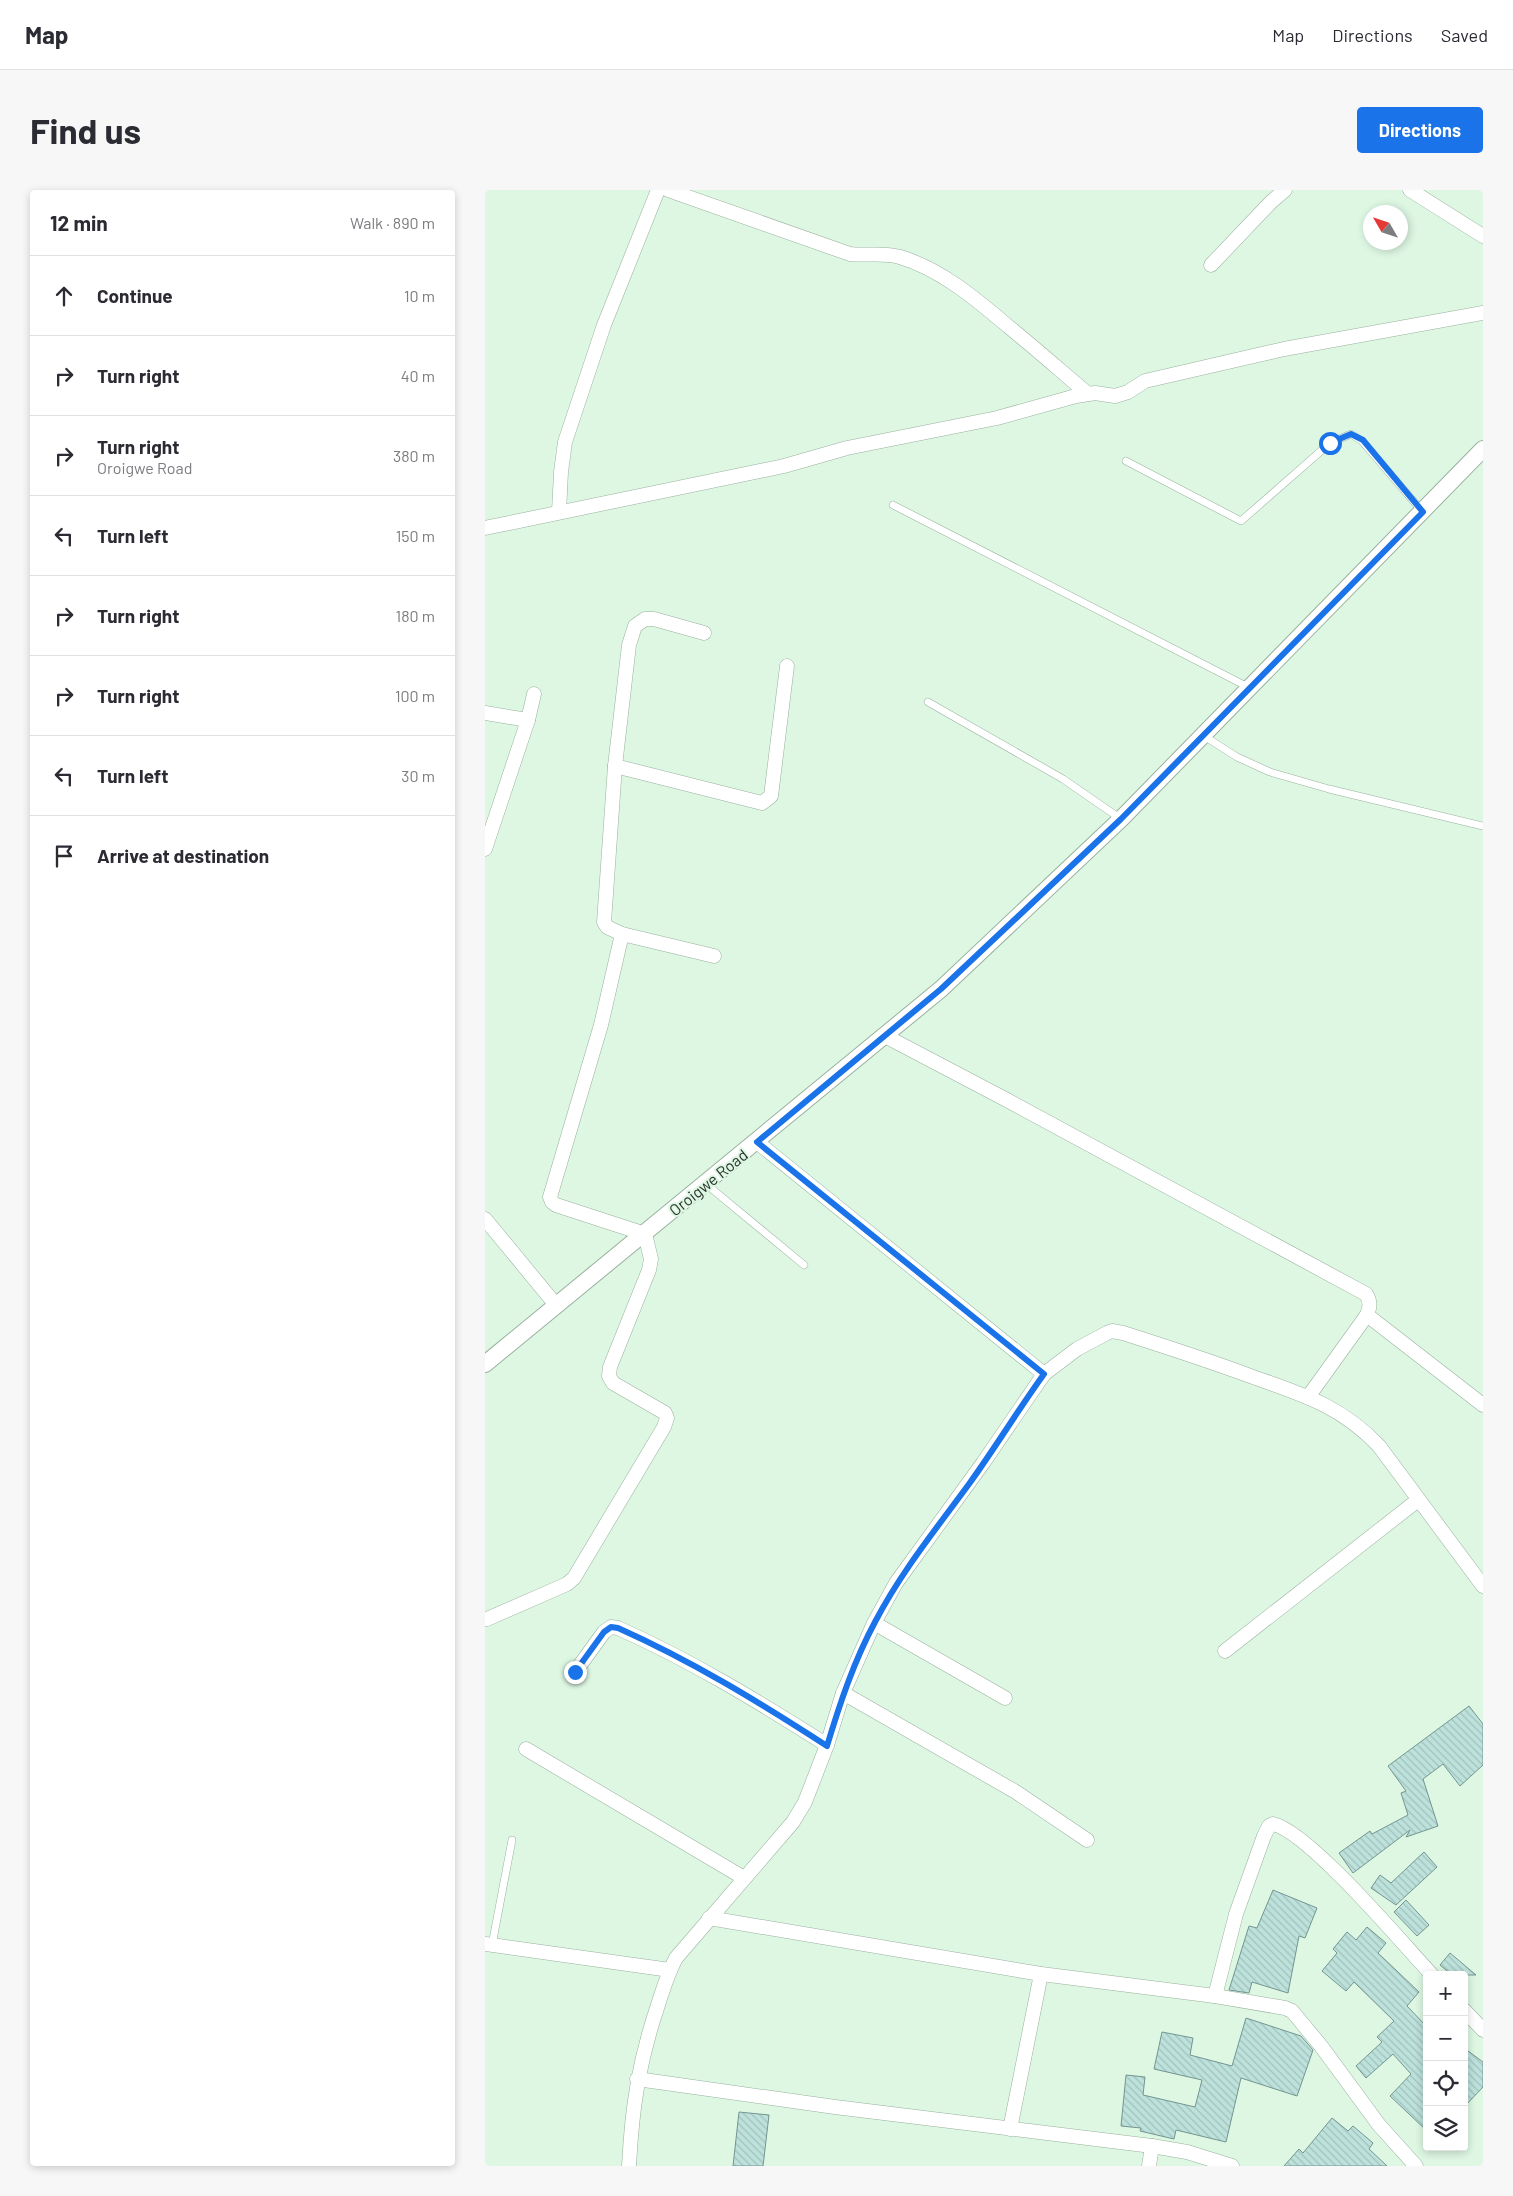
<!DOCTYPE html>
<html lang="en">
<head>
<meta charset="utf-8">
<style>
	:root { --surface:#fff; --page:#f7f7f7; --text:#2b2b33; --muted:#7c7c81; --line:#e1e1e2; --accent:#1a73e8 }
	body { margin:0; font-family:Barlow,sans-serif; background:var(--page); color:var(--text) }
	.controls { position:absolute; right:15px; bottom:15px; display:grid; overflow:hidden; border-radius:5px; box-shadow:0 2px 8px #0003 }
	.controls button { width:45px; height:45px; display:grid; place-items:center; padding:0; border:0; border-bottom:1px solid var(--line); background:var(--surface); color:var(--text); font:25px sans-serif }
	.compass { position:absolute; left:878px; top:15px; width:45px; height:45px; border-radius:50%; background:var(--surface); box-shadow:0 2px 8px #0003; rotate:309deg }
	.stop { position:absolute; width:15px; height:15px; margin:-11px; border:4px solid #1a73e8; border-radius:50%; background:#fff }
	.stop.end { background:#1a73e8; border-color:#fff; box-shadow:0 1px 5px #0008 }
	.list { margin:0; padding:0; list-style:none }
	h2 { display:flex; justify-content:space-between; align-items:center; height:65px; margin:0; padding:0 20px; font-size:21px }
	h2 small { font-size:16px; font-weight:400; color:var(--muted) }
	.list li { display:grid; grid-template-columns:32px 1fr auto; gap:15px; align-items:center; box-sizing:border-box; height:80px; padding:0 20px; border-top:1px solid var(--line) }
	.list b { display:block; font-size:19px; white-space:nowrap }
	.list p { margin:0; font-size:16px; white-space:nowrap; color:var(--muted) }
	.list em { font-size:16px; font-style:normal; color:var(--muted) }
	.icon { flex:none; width:28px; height:28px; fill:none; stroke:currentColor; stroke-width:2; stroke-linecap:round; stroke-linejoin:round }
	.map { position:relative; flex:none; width:998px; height:1976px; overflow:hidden; border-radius:5px }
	header { display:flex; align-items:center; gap:30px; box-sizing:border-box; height:70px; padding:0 25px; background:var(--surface); border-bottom:1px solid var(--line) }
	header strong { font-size:24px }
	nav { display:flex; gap:28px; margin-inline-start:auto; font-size:18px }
	.intro { display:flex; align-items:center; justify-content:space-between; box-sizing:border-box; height:120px; padding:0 30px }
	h1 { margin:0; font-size:35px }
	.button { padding:12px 22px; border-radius:5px; background:var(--accent); color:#fff; font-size:18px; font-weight:700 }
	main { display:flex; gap:30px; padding:0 30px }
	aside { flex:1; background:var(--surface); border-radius:5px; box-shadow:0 2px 8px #0003 }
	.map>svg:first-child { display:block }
	.building { fill:url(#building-back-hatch); stroke:#749590 }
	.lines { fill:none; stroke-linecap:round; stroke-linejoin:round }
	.service-casing { stroke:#99b19e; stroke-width:8 }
	.minor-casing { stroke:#99b19e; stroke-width:15 }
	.tertiary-casing { stroke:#99b19e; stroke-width:18 }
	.service { stroke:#fff; stroke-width:7 }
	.minor { stroke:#fff; stroke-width:14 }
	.tertiary { stroke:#fff; stroke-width:16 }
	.route { stroke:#1a73e8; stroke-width:6 }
	.labels { text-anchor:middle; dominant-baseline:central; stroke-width:4; stroke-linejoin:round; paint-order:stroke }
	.street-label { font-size:16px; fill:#29322b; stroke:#ddf7e3 }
</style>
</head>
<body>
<header>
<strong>Map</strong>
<nav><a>Map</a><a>Directions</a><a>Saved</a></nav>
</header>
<div class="intro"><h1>Find us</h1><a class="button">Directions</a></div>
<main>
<aside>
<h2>12 min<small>Walk · 890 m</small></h2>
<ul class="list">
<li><svg class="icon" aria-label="ahead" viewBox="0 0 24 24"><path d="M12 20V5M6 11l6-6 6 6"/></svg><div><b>Continue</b></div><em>10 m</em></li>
<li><svg class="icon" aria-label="right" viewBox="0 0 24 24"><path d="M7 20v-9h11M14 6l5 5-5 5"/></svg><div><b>Turn right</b></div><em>40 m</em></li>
<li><svg class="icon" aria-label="right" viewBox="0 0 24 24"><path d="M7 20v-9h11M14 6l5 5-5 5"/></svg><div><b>Turn right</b><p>Oroigwe Road</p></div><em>380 m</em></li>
<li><svg class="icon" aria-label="left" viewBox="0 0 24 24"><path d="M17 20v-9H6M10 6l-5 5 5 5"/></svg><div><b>Turn left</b></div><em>150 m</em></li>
<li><svg class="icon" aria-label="right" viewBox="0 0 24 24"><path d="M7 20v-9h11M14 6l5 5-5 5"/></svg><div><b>Turn right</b></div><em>180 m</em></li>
<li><svg class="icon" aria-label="right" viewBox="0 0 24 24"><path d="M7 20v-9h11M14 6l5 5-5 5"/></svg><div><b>Turn right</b></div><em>100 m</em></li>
<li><svg class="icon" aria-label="left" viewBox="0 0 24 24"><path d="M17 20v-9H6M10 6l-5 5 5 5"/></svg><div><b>Turn left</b></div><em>30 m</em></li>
<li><svg class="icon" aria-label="arrive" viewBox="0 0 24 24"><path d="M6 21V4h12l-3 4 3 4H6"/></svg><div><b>Arrive at destination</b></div></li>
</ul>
</aside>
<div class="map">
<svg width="998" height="1976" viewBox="0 0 998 1976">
	<defs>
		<pattern id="building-back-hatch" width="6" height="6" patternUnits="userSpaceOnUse" patternTransform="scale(1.25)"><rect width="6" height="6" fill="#bde1db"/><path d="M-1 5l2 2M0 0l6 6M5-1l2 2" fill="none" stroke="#a2c2bc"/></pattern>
	</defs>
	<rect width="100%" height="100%" fill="#ddf7e3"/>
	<g class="building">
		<path d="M984 1516 998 1534V1575L975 1596 958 1574 938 1589 953 1636 921 1647 925 1640 868 1683 854 1663 885 1641 887 1644 923 1625 916 1603 921 1601 903 1576Z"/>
		<path d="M939 1662 952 1677 911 1715 886 1698 895 1685 906 1693Z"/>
		<path d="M788 1700 832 1718 820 1748 814 1746 803 1803 767 1792 764 1803 744 1800 764 1736 772 1738Z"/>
		<path d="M921 1710 944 1735 932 1746 909 1722Z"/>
		<path d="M882 1737 901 1753 893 1763 934 1802 922 1816 942 1837V1941L905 1906 926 1884 908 1864 881 1888 871 1876 897 1852 892 1847 909 1831 869 1792 861 1801 837 1781 852 1763 848 1759 862 1742 871 1750Z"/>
		<path d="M965 1763 991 1785H967L955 1775Z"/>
		<path d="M761 1828 816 1846 828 1860 812 1906 756 1888 741 1952 691 1940 689 1949 655 1941 656 1938 636 1936 641 1885 660 1887 658 1905 710 1917 717 1890 669 1879 677 1842 708 1848 705 1865 747 1876Z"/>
		<path d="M979 1858 998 1872V1897L979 1917Z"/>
		<path d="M254 1922 284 1925 278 1976H248Z"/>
		<path d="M847 1928 863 1941 868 1936 888 1953 884 1959 902 1976H799L814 1959 818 1963Z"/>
	</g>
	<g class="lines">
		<g class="service-casing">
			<g id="service">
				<path d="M641 271 756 331 845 253 866 244 877 251 937 321"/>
				<path d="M408 315 765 498"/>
				<path d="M443 512 578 589 636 629"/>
				<path d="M719 546 752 567 785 582 844 599 998 636"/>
				<path d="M221 994 319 1075"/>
				<path d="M7 1755 27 1650"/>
			</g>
		</g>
		<g class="minor-casing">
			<g id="minor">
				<path d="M183 0 365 64C382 66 399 62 415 67 456 79 492 110 524 137 551 159 577 182 603 204"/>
				<path d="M925 0 998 46"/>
				<path d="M726 75 786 12 800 0"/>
				<path d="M74 322 76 282 80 252 119 135 173 0"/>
				<path d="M0 338 299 276 362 258 512 228 591 206 610 203 630 206 643 202 660 191 799 159 998 123"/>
				<path d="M0 523 43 530"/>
				<path d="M130 576 277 613 286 606 302 476"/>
				<path d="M0 659 43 530 49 504"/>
				<path d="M137 744 229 766"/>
				<path d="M400 846 520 909 881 1104C886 1112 885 1117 882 1125L823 1207"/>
				<path d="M272 952 559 1184"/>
				<path d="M0 1029 71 1115"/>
				<path d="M882 1125 998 1215"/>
				<path d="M2 1429 82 1394 89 1388 179 1237 182 1228 180 1223 128 1193 124 1186 125 1177 164 1080 166 1069 160 1044 71 1015 67 1012 65 1007 116 835 137 744 122 737 119 732 130 576 144 455 150 436 160 429H169L219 443"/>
				<path d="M389 1433 520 1508"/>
				<path d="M740 1461 933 1310"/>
				<path d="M90 1482 119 1442 126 1437 133 1438C207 1471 274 1512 342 1555"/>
				<path d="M358 1503 531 1602 602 1650"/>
				<path d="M41 1559 259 1688"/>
				<path d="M224 1728 556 1784 730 1806 800 1818 807 1821 836 1856 894 1935 931 1976"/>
				<path d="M0 1754 185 1780"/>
				<path d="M730 1806 751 1724 779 1646 784 1636 788 1634C824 1642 918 1754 947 1785"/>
				<path d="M979 1820 998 1840"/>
				<path d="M152 1889 350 1917 667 1956 702 1962 747 1976"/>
				<path d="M525 1939 556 1784"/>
				<path d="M144 1976C147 1917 154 1871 173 1815 178 1799 183 1783 191 1768L308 1632 320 1612 342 1555 358 1503 389 1433 411 1393 498 1273 559 1184 592 1159 622 1143 627 1141 638 1143C682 1157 725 1171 768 1187 819 1205 856 1216 894 1256L998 1396"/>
				<path d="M664 1976 667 1956"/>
			</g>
		</g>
		<g class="tertiary-casing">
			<path id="tertiary" d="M0 1174 456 799 636 629 998 259"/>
		</g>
		<use href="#service" class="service"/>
		<use href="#minor" class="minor"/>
		<use href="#tertiary" class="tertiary"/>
	</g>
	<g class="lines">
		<path class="route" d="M90 1482 119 1442 126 1437 133 1438C207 1471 274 1512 342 1556 355 1513 369 1471 390 1432 416 1382 451 1339 484 1294 510 1258 533 1220 559 1184L272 952 456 799 543 717 636 629 938 322 878 250 866 244 845 253"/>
	</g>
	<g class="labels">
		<g class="street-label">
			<text transform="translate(223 992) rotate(-39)">Oroigwe Road</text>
		</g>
	</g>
</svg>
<div class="controls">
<button>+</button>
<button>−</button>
<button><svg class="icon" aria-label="locate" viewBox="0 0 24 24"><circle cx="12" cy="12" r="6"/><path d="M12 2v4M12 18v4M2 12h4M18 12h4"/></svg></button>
<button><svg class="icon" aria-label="layers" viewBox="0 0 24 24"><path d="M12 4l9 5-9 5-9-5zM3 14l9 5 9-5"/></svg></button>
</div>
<svg class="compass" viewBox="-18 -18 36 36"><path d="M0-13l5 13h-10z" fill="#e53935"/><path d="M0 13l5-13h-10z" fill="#7c7c81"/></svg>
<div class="stop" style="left:845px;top:253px"></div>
<div class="stop end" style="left:90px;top:1482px"></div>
</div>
</main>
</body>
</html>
